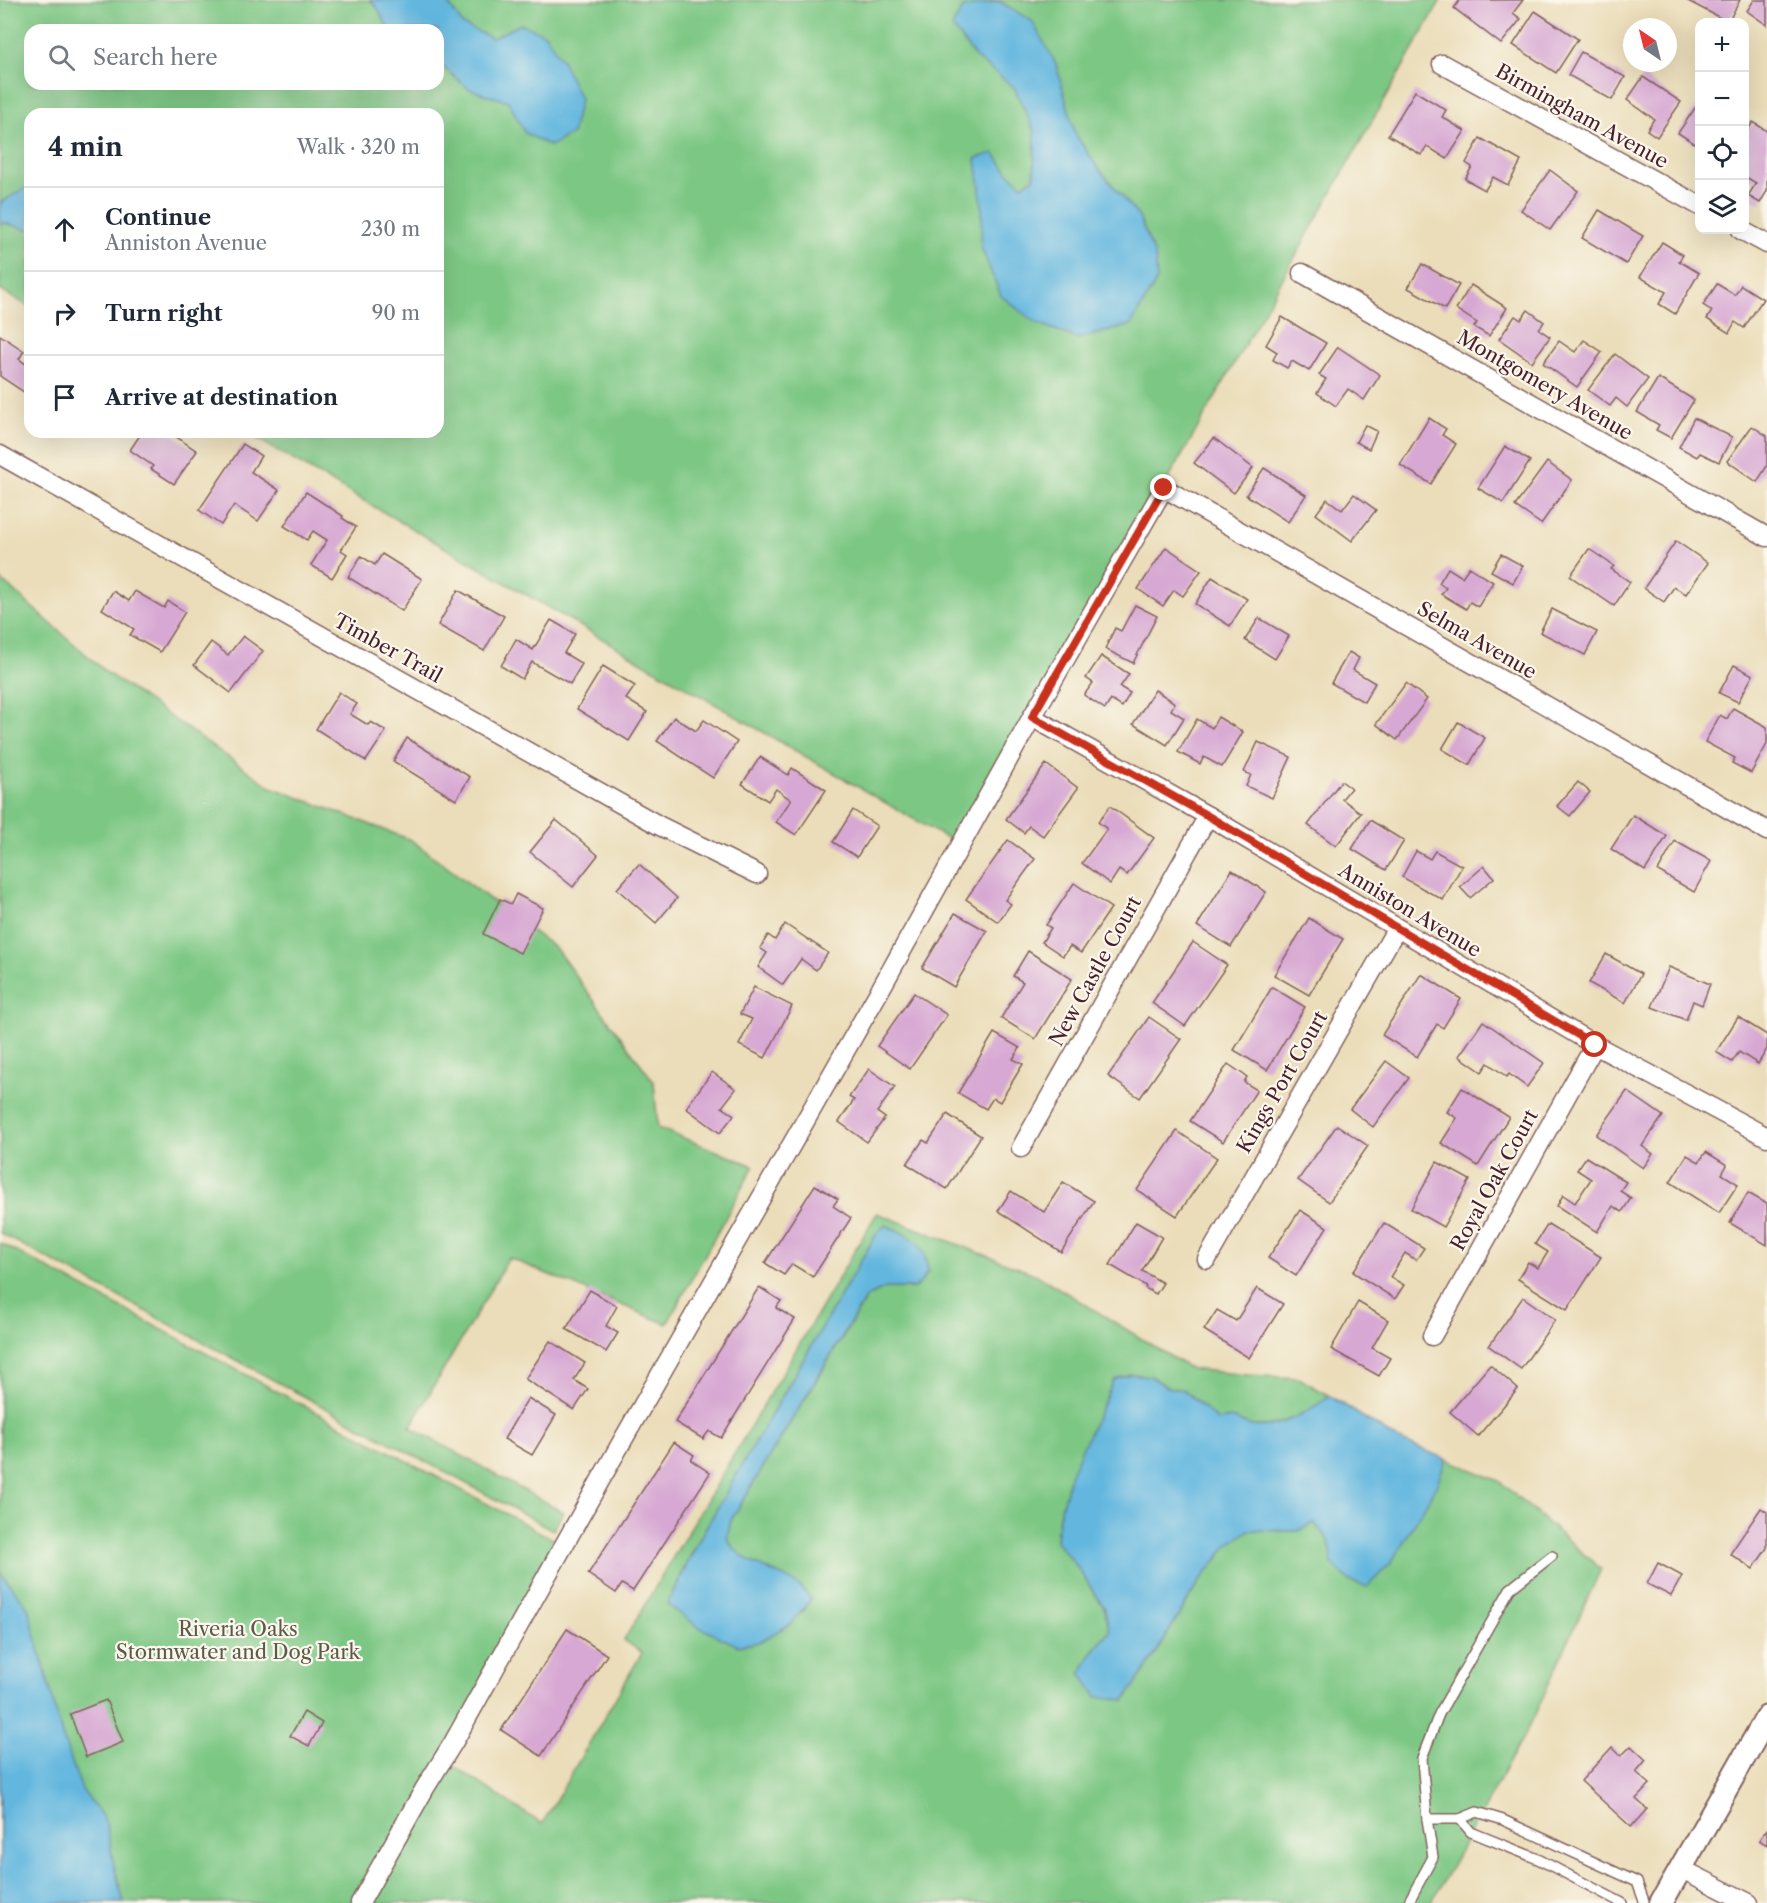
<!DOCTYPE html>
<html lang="en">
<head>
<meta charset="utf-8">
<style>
	:root { --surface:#fff; --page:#f2f2f3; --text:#1f2937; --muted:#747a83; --line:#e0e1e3 }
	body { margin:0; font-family:"Libre Caslon Text",serif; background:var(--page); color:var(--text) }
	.controls { position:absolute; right:18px; top:18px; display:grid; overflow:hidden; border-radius:12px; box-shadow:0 6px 24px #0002 }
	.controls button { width:54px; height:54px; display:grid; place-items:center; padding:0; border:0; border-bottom:2px solid var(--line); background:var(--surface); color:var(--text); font:30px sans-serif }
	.compass { position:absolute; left:1623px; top:18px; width:54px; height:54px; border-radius:50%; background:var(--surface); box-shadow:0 6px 24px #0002; rotate:325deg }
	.stop { position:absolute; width:18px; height:18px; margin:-14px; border:4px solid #c8321e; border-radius:50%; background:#fff }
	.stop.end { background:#c8321e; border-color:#fff; box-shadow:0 2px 6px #0008 }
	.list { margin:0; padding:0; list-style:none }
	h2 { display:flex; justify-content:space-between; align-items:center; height:78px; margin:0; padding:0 24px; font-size:26px }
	h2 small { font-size:20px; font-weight:400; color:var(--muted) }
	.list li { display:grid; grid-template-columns:39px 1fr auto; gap:18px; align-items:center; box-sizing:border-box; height:84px; padding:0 24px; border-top:2px solid var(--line) }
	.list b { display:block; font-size:22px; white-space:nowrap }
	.list p { margin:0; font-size:20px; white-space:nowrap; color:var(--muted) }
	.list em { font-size:20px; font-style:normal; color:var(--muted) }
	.icon { flex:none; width:33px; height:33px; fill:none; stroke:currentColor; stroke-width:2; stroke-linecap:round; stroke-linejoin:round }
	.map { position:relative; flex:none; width:1767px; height:1903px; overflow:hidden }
	.search { position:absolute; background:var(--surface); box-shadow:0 6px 24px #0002; left:24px; top:24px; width:420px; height:66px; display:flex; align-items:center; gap:15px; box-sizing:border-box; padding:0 21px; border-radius:18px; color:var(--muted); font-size:22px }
	.panel { position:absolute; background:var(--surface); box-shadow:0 6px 24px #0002; left:24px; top:108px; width:420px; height:330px; border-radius:18px }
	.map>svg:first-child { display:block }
	.green { fill:#7dc784; stroke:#647358; stroke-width:1.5; fill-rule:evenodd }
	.water { fill:#63b7df; stroke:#566b85; stroke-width:1.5 }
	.building { fill:#d7a8d3 }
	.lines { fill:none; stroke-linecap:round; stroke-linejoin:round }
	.service-casing { stroke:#82625d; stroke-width:12 }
	.minor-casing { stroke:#82625d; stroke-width:21 }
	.tertiary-casing { stroke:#82625d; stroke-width:26 }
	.service { stroke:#fff; stroke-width:9 }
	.minor { stroke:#fff; stroke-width:18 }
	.tertiary { stroke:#fff; stroke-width:22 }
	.route { stroke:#c8321e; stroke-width:8 }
	.labels { text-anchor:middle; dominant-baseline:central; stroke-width:4.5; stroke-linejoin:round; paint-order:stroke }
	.street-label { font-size:20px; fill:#4a1f2b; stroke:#fbf7ec }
	.park-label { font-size:20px; fill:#5c5a4a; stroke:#fbf7ec }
</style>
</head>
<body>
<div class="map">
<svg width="1767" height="1903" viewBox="0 0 1767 1903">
	<rect width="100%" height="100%" fill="#fbf7ec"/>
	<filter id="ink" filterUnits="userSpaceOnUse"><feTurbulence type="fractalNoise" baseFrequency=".0167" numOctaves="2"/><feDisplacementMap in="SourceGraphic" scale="12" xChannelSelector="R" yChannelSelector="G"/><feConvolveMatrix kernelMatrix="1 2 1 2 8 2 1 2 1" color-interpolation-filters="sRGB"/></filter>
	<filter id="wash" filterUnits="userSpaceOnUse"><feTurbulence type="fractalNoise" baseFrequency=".008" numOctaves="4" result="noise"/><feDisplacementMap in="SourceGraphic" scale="24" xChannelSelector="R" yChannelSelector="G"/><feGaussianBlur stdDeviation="1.35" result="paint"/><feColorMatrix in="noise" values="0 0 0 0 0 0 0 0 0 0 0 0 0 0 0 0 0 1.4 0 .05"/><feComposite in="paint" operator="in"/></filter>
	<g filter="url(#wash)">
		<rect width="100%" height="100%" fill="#ebddb9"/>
		<g class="green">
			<path d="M0 0H1441L960 846 245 432H438V114H30V307L0 290ZM30 30H438V84H30Z"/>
			<path d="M0 579 106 672 271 787 411 840 556 949 654 1082 658 1128 754 1166 667 1324 509 1258 410 1427 563 1512 553 1530 0 1233Z"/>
			<path d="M877 1213 1037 1275 1191 1369 1248 1375 1299 1378 1330 1396C1309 1411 1279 1429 1253 1426 1236 1423 1238 1415 1217 1420L1184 1390 1167 1387 1150 1376 1071 1473 1059 1516 1056 1540 1076 1565 1104 1607 1110 1631 1091 1654 1125 1700 1153 1658 1197 1585 1228 1545 1249 1530 1297 1531 1314 1523 1329 1540 1436 1487 1446 1459 1499 1481 1601 1569 1533 1719 1431 1903H373L452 1765 542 1824 642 1653 624 1640ZM877 1233 927 1260 928 1272 921 1282 914 1288H886L867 1297 731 1520 727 1538C729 1541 731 1547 735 1550 755 1573 789 1572 811 1599L801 1613 667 1604 688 1560 705 1529Z"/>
			<path d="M0 1243 564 1545 362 1903H0Z"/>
		</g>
		<g class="water">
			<path d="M370 0H446L463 25 492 38 521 24 545 34 563 62 580 99 572 134 550 146 525 133 508 101 486 95 468 88 438 63V30H389L378 9Z"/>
			<path d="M999 1 1032 21 1056 64 1075 133 1095 164 1139 217 1155 255 1157 280 1131 325 1078 339 1035 322 1001 296 981 247 982 206 976 158 994 153 1007 171 1022 185 1034 178 1035 133 1014 87 976 58 952 27 963 8Z"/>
			<path d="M30 188V230L4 223 0 224V203L23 189Z"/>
			<path d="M885 1225C911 1236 925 1241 928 1271L921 1282 914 1288H886L866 1297 731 1520 727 1538C746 1569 771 1566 798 1585 803 1589 807 1594 811 1599L792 1623 759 1642 738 1646 697 1626 667 1604 705 1529 877 1233Z"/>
			<path d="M1130 1374 1150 1376 1167 1387 1184 1390 1217 1420C1239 1415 1236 1423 1253 1426 1279 1430 1309 1411 1330 1396L1397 1439 1446 1459 1436 1487 1391 1563 1367 1587 1349 1581 1331 1563 1329 1540 1314 1523 1297 1531 1249 1530 1228 1545 1197 1585 1153 1658 1125 1700 1097 1697 1081 1673 1091 1654 1110 1631 1104 1607 1076 1565 1056 1541 1059 1516 1071 1473 1114 1380Z"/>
			<path d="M0 1572 28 1607 63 1738 82 1790 102 1816 107 1826 113 1861 124 1903H0Z"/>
		</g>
		<g id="blocks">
			<g class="building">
				<path d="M1460 0H1523L1513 13 1521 19 1501 44 1454 8Z"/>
				<path d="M1686 0H1740L1728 22Z"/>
				<path d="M1754 0H1767V25L1747 11Z"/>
				<path d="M1535 11 1578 39 1556 73 1513 45Z"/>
				<path d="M1581 52 1625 77 1612 100 1568 75Z"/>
				<path d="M1643 77 1681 102 1657 137 1647 130 1654 119 1627 100Z"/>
				<path d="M1415 91 1446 110 1442 117 1465 131 1447 159 1427 146 1421 155 1388 135Z"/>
				<path d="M1695 108 1700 111V147L1678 133Z"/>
				<path d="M1753 122 1767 131V191L1760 203 1748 196 1756 183 1744 176V136Z"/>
				<path d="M1480 138 1521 161 1508 185 1493 177 1485 190 1465 179 1472 167 1466 163Z"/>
				<path d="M1550 170 1578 191 1550 230 1521 210Z"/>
				<path d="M1599 210 1643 236 1626 264 1582 238Z"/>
				<path d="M1662 242 1683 255 1679 261 1699 273 1675 314 1659 304 1666 292 1640 277Z"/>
				<path d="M1422 264 1459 285 1445 309 1408 288Z"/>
				<path d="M1717 284 1735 295 1741 285 1763 299 1744 328 1735 322 1729 333 1707 319 1712 311 1703 305Z"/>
				<path d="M1471 285 1507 308 1489 336 1474 327 1477 323 1456 309Z"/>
				<path d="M1528 310 1544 322 1539 329 1550 337 1532 362 1499 339 1515 316 1521 320Z"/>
				<path d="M1282 317 1326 343 1309 371 1292 361 1287 368 1273 360 1277 352 1266 345Z"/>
				<path d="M0 335 24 351 19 359 30 367V396L0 376Z"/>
				<path d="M1584 340 1602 352 1577 387 1543 363 1559 341 1575 352Z"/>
				<path d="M1338 347 1380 375 1364 400 1348 389 1336 406 1317 393 1326 379 1319 375Z"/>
				<path d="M1615 354 1648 379 1627 407 1616 398 1610 406 1588 390Z"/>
				<path d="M1658 378 1694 400 1671 438 1656 430 1659 425 1637 412Z"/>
				<path d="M1429 418 1446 429 1442 435 1456 444 1431 484 1400 465Z"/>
				<path d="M1694 418 1732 437 1719 462 1700 453 1697 457 1679 447Z"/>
				<path d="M1365 425 1377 431 1369 449 1356 442Z"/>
				<path d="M1752 426 1767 436V466L1757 482 1727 461Z"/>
				<path d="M142 432H169L197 451 174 484 151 469 153 466 130 450Z"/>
				<path d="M1214 438 1253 468 1234 493 1194 463Z"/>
				<path d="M243 444 261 456 251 472 279 490 258 521 234 505 221 525 199 510Z"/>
				<path d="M1505 446 1530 461 1503 503 1478 488Z"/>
				<path d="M1547 462 1572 480 1541 524 1515 506Z"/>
				<path d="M1264 468 1306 495 1288 522 1246 495Z"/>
				<path d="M306 492 343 516 342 518 356 527 341 550 347 554 332 578 311 565 327 540 313 531 307 540 284 526Z"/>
				<path d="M1354 494 1376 510 1352 541 1316 514 1327 499 1342 510Z"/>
				<path d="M1676 541 1708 563 1686 594 1674 587 1664 602 1644 588Z"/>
				<path d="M1166 547 1201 571 1183 596 1174 590 1163 606 1138 589Z"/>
				<path d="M1589 549 1614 566 1611 569 1630 582 1614 606 1570 576Z"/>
				<path d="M382 554 422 579 402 611 348 577 361 556 375 565Z"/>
				<path d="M1501 554 1523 566 1513 583 1491 571Z"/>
				<path d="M1469 567 1493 582 1478 607 1470 602 1466 609 1441 594 1446 588 1439 583 1448 568 1462 577Z"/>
				<path d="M1212 577 1247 599 1230 626 1195 604Z"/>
				<path d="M458 590 504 616 484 651 438 625Z"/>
				<path d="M113 591 129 601 135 591 164 608 168 601 185 612 160 652 130 635 134 629 102 609Z"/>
				<path d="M1135 605 1157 616 1133 663 1105 649 1115 628 1121 631Z"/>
				<path d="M1552 609 1597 632 1585 655 1540 632Z"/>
				<path d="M1259 618 1289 636 1275 659 1245 640Z"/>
				<path d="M551 620 575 634 564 653 582 664 570 684 532 662 522 679 501 666 516 639 533 650Z"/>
				<path d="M243 636 263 651 231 693 194 665 211 642 228 655Z"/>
				<path d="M1349 652 1359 658 1353 670 1375 683 1364 702 1331 683Z"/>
				<path d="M1101 656 1129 674 1120 687 1130 693 1122 707 1111 700 1105 709 1084 695 1093 683 1086 678Z"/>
				<path d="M1734 665 1753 675 1738 702 1719 693Z"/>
				<path d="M603 666 635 686 626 699 647 712 629 741 577 709Z"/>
				<path d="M1406 683 1427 699 1397 740 1376 724Z"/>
				<path d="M1155 690 1175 703 1171 710 1184 718 1167 745 1133 724Z"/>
				<path d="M339 692 357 704 350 714 368 725 371 722 386 731 366 761 316 729Z"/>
				<path d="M1733 708 1767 727V744L1751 773 1732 763 1735 758 1705 742 1720 715 1727 719Z"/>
				<path d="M674 717 696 731 704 720 737 742 713 778 657 741Z"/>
				<path d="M1218 717 1243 732 1222 767 1204 757 1200 764 1178 752 1197 719 1212 728Z"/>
				<path d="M1458 722 1485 738 1469 765 1442 749Z"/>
				<path d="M407 738 470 777 456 800 393 761Z"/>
				<path d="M1258 742 1291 757 1272 798 1246 786 1251 775 1244 772Z"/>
				<path d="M760 757 788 775 792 768 826 790 796 835 776 822 791 800 776 789 768 801 742 784Z"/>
				<path d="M1046 764 1078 788 1043 836 1029 826 1024 833 1006 819Z"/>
				<path d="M1341 781 1351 788 1342 799 1361 813 1336 846 1308 825Z"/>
				<path d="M1578 782 1590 792 1570 816 1557 806Z"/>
				<path d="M1110 806 1154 838 1127 875 1119 870 1110 884 1082 863 1107 829 1098 822Z"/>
				<path d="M853 810 877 826 857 857 833 842Z"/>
				<path d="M1633 815 1667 836 1645 871 1611 849Z"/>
				<path d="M556 820 598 855 573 887 530 852Z"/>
				<path d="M1370 820 1404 841 1386 870 1352 849Z"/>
				<path d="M1008 840 1035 859 1005 900 1011 904 998 922 966 899Z"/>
				<path d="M1675 841 1711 861 1694 892 1658 871Z"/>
				<path d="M1416 851 1430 859 1435 851 1462 866 1443 900 1402 877Z"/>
				<path d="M639 864 677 898 656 923 617 889Z"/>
				<path d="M1484 866 1494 878 1470 898 1460 887Z"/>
				<path d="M1232 870 1266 892 1231 947 1197 926Z"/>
				<path d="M1074 883 1111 908 1081 953 1070 946 1063 956 1042 942 1051 928 1046 925Z"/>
				<path d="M516 894 543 908 520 953 483 934 500 899 511 904Z"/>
				<path d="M955 913 987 931 954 987 922 968Z"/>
				<path d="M1309 918 1343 939 1309 995 1274 975Z"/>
				<path d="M785 924 828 953 816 970 801 959 783 985 758 967 767 953 760 948 768 935 775 940Z"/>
				<path d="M1193 942 1227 965 1185 1026 1152 1003Z"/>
				<path d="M1028 951 1072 979 1035 1039 1001 1018 1023 982 1013 976Z"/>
				<path d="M1606 954 1641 974 1625 1003 1589 983Z"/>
				<path d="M1669 967 1710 984 1702 1005 1693 1001 1686 1020 1652 1007Z"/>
				<path d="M1421 974 1461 999 1443 1028 1437 1024 1417 1057 1382 1035Z"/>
				<path d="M754 987 792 1006 765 1058 739 1045 752 1019 740 1014Z"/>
				<path d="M1272 987 1305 1007 1267 1070 1234 1050Z"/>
				<path d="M914 993 947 1015 910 1069 877 1046Z"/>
				<path d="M1149 1017 1181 1039 1140 1098 1108 1076Z"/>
				<path d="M1738 1017 1767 1035V1049L1758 1064 1739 1052 1732 1062 1716 1052Z"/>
				<path d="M1483 1021 1544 1063 1527 1087 1509 1074 1507 1077 1488 1063 1482 1072 1459 1056Z"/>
				<path d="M994 1033 1020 1048 1013 1059 1023 1064 1000 1102 993 1098 986 1109 958 1093Z"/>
				<path d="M1386 1061 1409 1078 1373 1127 1350 1109Z"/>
				<path d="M1228 1064 1247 1077 1244 1082 1257 1090 1223 1142 1190 1121Z"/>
				<path d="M869 1069 895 1087 877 1112 885 1118 867 1142 839 1122 854 1100 849 1097Z"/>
				<path d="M712 1072 736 1089 722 1107 734 1115 720 1133 686 1108Z"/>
				<path d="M1462 1088 1509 1117 1478 1166 1441 1143 1457 1118 1447 1112Z"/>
				<path d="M1627 1091 1663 1116 1642 1146 1653 1154 1643 1168 1596 1135Z"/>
				<path d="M947 1114 981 1136 947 1189 907 1164 923 1140 928 1143Z"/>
				<path d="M1337 1125 1368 1146 1329 1202 1298 1180Z"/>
				<path d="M1177 1131 1217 1158 1177 1216 1137 1190Z"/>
				<path d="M1706 1152 1727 1165 1722 1174 1738 1184 1719 1213 1670 1182 1687 1155 1699 1162Z"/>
				<path d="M1586 1157 1626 1182 1620 1191 1631 1198 1622 1212 1613 1206 1597 1232 1557 1206 1563 1195 1575 1203 1591 1179 1577 1170Z"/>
				<path d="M1437 1162 1470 1180 1443 1227 1411 1209Z"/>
				<path d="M1063 1182 1094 1201 1061 1252 998 1211 1011 1191 1044 1212Z"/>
				<path d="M815 1185 838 1199 833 1206 851 1218 813 1277 792 1264 784 1275 765 1263Z"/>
				<path d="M1748 1193 1767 1204V1245L1730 1223Z"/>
				<path d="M1300 1210 1327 1227 1296 1276 1268 1258Z"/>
				<path d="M1136 1222 1162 1237 1142 1271 1163 1283 1156 1294 1145 1288 1146 1286 1110 1265Z"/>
				<path d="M1384 1223 1424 1248 1416 1260 1405 1253 1390 1277 1404 1285 1395 1299 1353 1272Z"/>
				<path d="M1548 1224 1601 1257 1567 1310 1518 1279 1528 1262 1538 1268 1548 1252 1535 1244Z"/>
				<path d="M759 1287 781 1301 776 1308 795 1319 721 1438 709 1431 703 1439 675 1422Z"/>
				<path d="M1257 1288 1283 1304 1249 1358 1204 1330 1217 1310 1236 1321Z"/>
				<path d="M590 1290 617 1306 606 1326 618 1333 606 1352 566 1329Z"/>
				<path d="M1523 1297 1555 1320 1521 1369 1489 1346Z"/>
				<path d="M1358 1302 1388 1320 1372 1348 1390 1358 1379 1376 1331 1349Z"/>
				<path d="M550 1341 585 1363 574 1380 588 1389 574 1410 525 1379Z"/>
				<path d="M1490 1365 1518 1389 1478 1436 1450 1412Z"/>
				<path d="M528 1398 556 1415 532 1455 504 1439Z"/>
				<path d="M674 1442 694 1455 691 1460 710 1473 633 1591 622 1584 616 1593 588 1574Z"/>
				<path d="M1761 1508 1767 1512V1548L1753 1569 1730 1554Z"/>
				<path d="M1658 1563 1682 1576 1671 1596 1647 1584Z"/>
				<path d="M567 1629 607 1655 541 1756 501 1730Z"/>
				<path d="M106 1700 123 1742 86 1757 70 1714Z"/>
				<path d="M304 1712 322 1723 309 1746 290 1736Z"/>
				<path d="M1631 1746 1646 1760 1636 1772 1650 1784 1636 1799 1647 1809 1631 1827 1581 1781 1612 1747 1621 1756Z"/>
				<path d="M1767 1829V1845L1759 1840Z"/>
			</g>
		</g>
	</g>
	<g filter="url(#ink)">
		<use href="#blocks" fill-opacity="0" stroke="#82625d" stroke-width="1.5"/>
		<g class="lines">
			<g class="service-casing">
				<g id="service">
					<path d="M1427 1819H1460L1477 1812 1503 1820 1637 1882 1644 1901"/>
					<path d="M1460 1819 1471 1832 1538 1859 1622 1903"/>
					<path d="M1408 1903 1433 1857 1427 1819 1422 1758 1439 1714 1510 1589 1552 1556"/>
				</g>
			</g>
			<g class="minor-casing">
				<g id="minor">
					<path d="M1442 64 1700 206"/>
					<path d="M1741 230 1767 244"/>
					<path d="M1302 273 1767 537"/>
					<path d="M0 455 660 826 757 874"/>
					<path d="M1032 717 1208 816 1595 1045 1767 1137"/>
					<path d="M1021 1148 1208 816"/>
					<path d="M1207 1259 1397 928"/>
					<path d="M1432 1336 1595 1045"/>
					<path d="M1680 1868 1749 1903"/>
					<path d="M360 1903 425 1788 453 1743 624 1438 880 990 1032 717 1164 488 1767 831"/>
				</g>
			</g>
			<g class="tertiary-casing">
				<path id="tertiary" d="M1661 1903 1767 1717"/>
			</g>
			<use href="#service" class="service"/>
			<use href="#minor" class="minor"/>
			<use href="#tertiary" class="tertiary"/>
		</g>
	</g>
	<g class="lines" filter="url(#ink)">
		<path class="route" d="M1164 488 1032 717 1208 816 1595 1045"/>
	</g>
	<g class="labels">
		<g class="street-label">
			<text transform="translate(1582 116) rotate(29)">Birmingham Avenue</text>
			<text transform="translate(1545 385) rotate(30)">Montgomery Avenue</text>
			<text transform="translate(1477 640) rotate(30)">Selma Avenue</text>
			<text transform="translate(388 648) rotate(29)">Timber Trail</text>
			<text transform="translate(1410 910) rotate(31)">Anniston Avenue</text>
			<text transform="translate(1095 971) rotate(-61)">New Castle Court</text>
			<text transform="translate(1282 1082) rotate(-60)">Kings Port Court</text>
			<text transform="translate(1494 1180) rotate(-61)">Royal Oak Court</text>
		</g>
		<g class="park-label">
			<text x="238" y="1629">Riveria Oaks<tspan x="238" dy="23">Stormwater and Dog Park</tspan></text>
		</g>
	</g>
</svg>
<div class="controls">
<button>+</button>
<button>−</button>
<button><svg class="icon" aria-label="locate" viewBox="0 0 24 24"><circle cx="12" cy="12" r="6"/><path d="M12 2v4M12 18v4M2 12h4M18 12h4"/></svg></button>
<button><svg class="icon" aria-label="layers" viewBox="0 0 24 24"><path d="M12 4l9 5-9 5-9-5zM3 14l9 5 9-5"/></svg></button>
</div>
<svg class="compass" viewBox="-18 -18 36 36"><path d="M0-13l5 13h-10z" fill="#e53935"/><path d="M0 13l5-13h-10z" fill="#747a83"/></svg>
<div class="stop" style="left:1595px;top:1045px"></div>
<div class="stop end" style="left:1164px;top:488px"></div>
<div class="search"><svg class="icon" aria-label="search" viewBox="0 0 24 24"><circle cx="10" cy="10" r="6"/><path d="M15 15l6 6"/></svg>Search here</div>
<section class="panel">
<h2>4 min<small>Walk · 320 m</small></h2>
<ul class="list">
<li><svg class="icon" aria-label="ahead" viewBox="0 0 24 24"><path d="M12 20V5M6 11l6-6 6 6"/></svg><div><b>Continue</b><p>Anniston Avenue</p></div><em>230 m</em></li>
<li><svg class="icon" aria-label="right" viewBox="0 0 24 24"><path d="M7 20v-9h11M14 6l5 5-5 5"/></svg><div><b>Turn right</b></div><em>90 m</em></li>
<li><svg class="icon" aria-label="arrive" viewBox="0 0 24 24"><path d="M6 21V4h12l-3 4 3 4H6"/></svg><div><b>Arrive at destination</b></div></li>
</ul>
</section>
</div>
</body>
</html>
